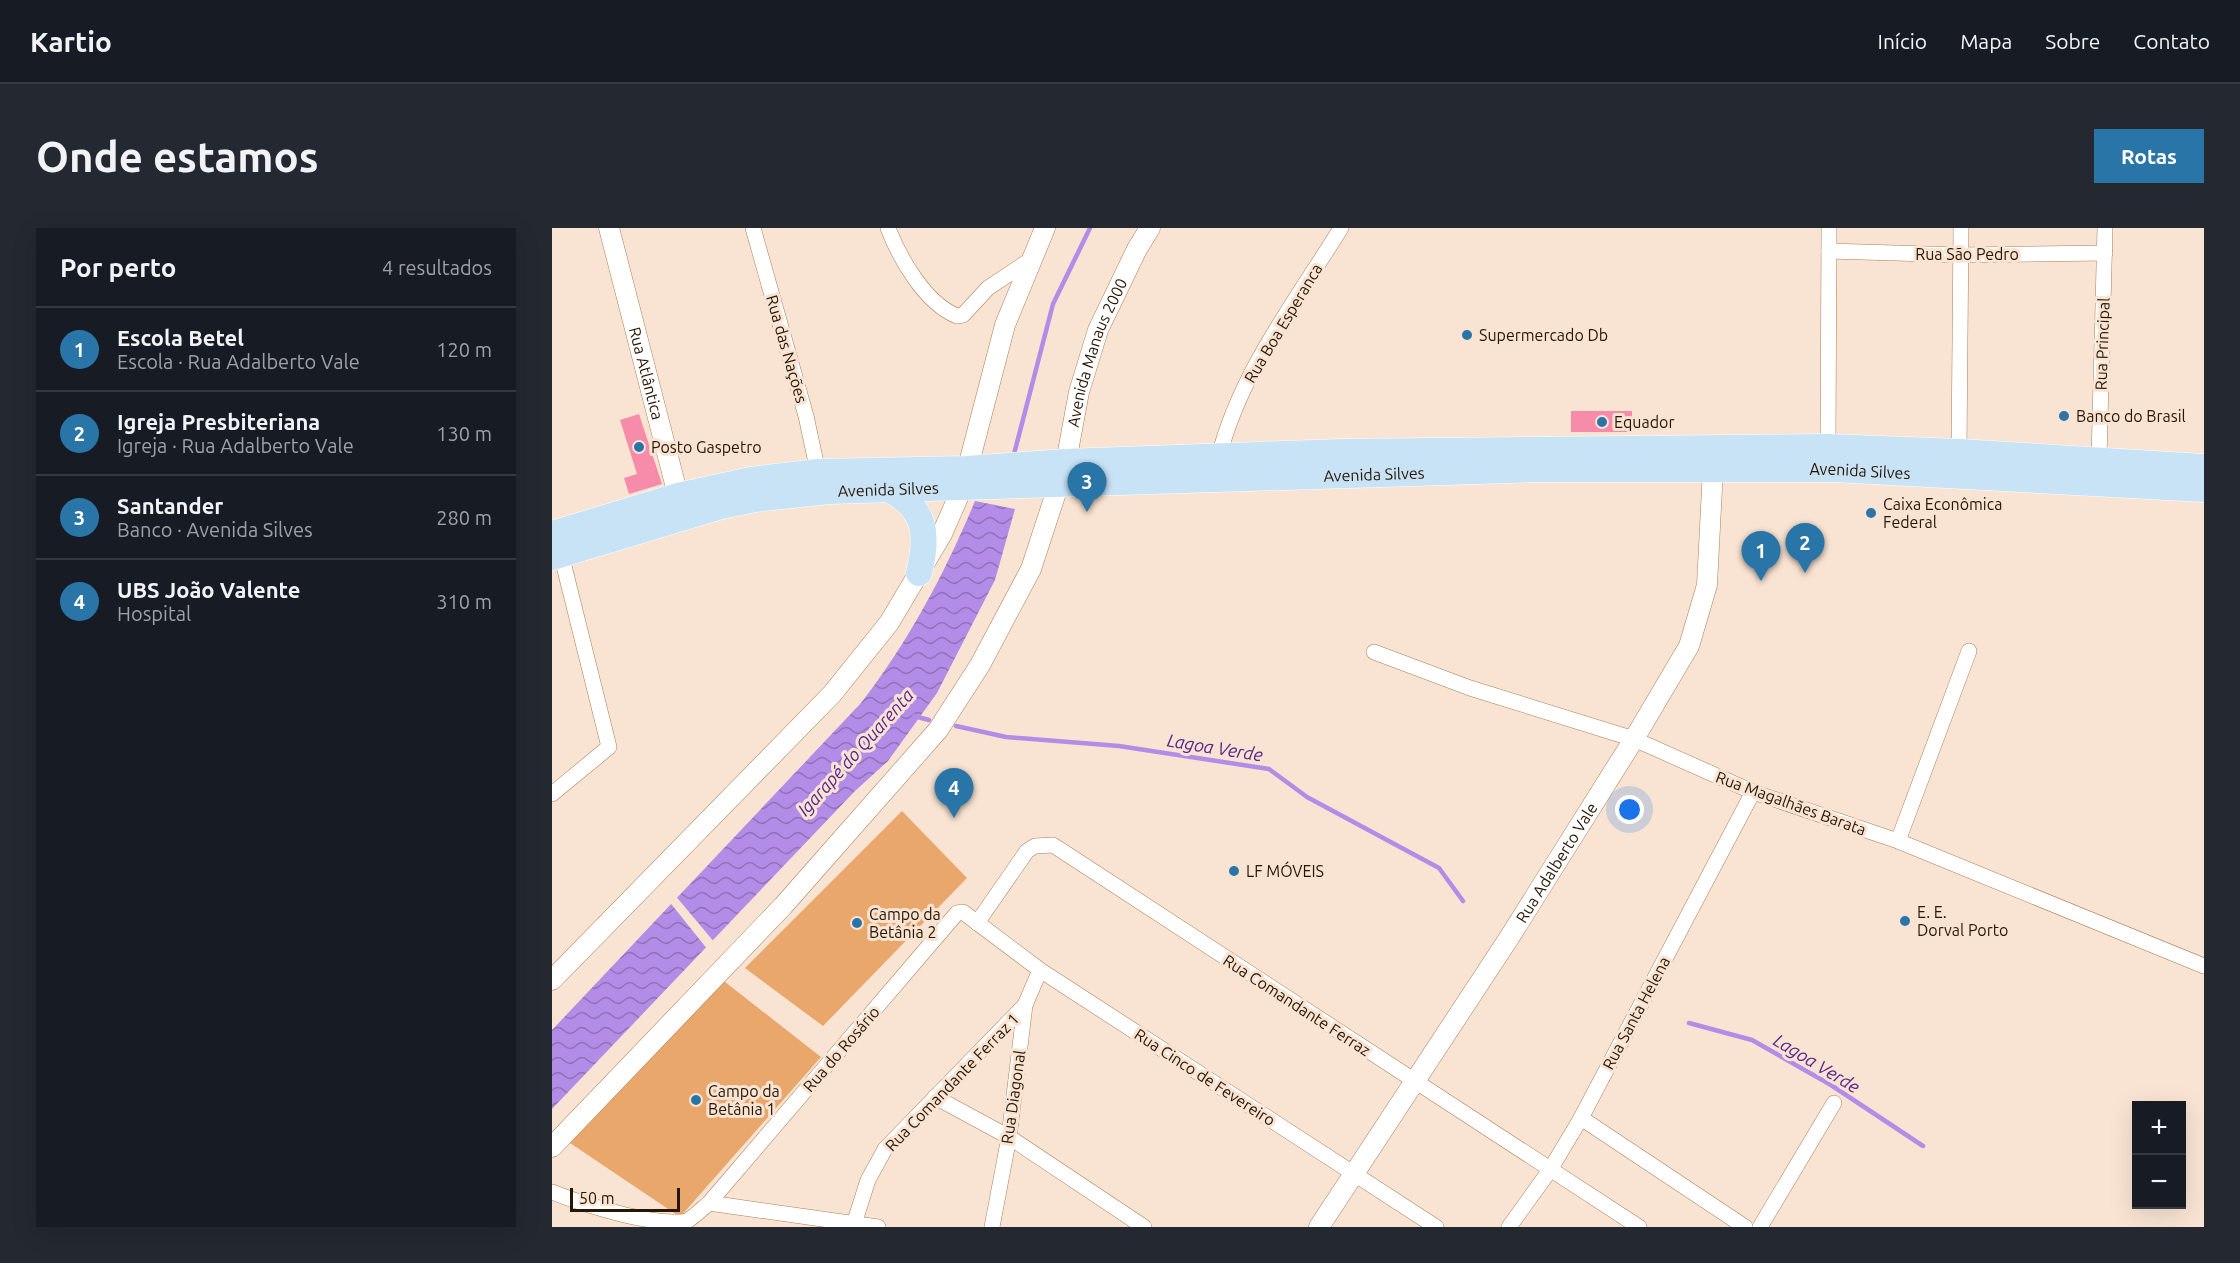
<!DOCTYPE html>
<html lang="pt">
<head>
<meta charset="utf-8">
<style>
	:root { --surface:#171b24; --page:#242831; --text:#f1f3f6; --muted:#9ea1a6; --line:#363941; --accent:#2975a7 }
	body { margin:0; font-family:Ubuntu,sans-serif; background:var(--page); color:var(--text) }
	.controls { position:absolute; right:18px; bottom:18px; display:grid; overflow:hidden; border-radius:0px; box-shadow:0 6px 24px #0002 }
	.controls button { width:54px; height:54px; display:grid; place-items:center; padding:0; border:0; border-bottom:2px solid var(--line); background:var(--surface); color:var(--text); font:30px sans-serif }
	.scale { position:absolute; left:18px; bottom:15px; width:110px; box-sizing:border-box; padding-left:6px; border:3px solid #281605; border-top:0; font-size:16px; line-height:21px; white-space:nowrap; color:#281605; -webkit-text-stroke:4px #f9e4d3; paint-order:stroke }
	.you { position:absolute; left:1078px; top:582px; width:21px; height:21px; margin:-15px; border:4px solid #fff; border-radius:50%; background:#1a73e8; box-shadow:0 0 0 9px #1a73e833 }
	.badge { display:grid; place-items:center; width:39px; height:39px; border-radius:50%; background:var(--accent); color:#fff; font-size:20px; font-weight:700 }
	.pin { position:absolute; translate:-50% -50px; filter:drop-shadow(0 2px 3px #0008) }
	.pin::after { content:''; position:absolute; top:32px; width:21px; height:18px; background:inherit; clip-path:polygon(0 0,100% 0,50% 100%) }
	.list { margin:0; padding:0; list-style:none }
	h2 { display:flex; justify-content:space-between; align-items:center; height:78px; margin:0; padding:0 24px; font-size:26px }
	h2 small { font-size:20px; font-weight:400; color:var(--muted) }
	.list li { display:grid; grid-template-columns:39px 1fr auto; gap:18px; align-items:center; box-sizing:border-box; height:84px; padding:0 24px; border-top:2px solid var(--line) }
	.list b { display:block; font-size:22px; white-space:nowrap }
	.list p { margin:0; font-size:20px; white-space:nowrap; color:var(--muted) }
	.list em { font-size:20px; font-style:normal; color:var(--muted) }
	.map { position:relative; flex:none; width:1652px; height:999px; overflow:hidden; border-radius:0px }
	header { display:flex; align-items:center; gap:36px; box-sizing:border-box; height:84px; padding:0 30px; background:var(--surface); border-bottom:2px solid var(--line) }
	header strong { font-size:28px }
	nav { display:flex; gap:33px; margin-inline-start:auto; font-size:21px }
	.intro { display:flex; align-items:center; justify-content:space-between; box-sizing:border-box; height:144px; padding:0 36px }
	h1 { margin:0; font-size:42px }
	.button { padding:15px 27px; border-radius:0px; background:var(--accent); color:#fff; font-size:21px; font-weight:700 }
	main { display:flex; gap:36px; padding:0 36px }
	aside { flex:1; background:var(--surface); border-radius:0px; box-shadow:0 6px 24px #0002 }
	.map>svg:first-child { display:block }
	.green { fill:#e9a76b }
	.water { fill:url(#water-waves) }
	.pier { fill:#f9e4d3 }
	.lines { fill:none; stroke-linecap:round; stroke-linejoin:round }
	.stream { stroke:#b28ce6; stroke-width:4.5 }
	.building { fill:#f68baa }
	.minor-casing { stroke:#ad7f56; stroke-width:16 }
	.tertiary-casing { stroke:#ad7f56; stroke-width:21 }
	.primary-casing { stroke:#fff; stroke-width:27 }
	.minor { stroke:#fff; stroke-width:15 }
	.tertiary { stroke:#fff; stroke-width:20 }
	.primary { stroke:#c8e2f6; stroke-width:26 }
	.poi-dot { fill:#2975a7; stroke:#f9e4d3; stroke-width:2 }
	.labels { text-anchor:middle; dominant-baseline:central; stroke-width:6; stroke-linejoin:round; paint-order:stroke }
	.street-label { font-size:16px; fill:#281605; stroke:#f9e4d3 }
	.poi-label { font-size:16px; fill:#281605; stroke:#f9e4d3; text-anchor:start }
	.water-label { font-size:18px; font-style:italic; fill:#59248d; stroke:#f9e4d3 }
</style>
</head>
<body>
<header>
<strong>Kartio</strong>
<nav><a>Início</a><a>Mapa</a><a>Sobre</a><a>Contato</a></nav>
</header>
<div class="intro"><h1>Onde estamos</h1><a class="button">Rotas</a></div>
<main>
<aside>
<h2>Por perto<small>4 resultados</small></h2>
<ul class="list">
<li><span class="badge">1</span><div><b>Escola Betel</b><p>Escola · Rua Adalberto Vale</p></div><em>120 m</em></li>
<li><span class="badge">2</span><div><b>Igreja Presbiteriana</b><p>Igreja · Rua Adalberto Vale</p></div><em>130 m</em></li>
<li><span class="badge">3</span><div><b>Santander</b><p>Banco · Avenida Silves</p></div><em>280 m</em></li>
<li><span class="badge">4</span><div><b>UBS João Valente</b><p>Hospital</p></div><em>310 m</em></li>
</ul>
</aside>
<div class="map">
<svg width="1652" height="999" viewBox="0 0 1652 999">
	<defs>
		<pattern id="water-waves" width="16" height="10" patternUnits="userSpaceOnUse" patternTransform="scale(1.5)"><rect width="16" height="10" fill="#b28ce6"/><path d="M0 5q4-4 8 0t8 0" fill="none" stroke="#9171b8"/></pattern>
	</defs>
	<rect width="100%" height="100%" fill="#f9e4d3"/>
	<g class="green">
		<path d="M350 583 415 650 271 798 193 740Z"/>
		<path d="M168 750 269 829 128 989 18 915Z"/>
	</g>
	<path class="water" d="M423 273 463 281 443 352 385 465 336 533 303 563 0 881V802L309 475C357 413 393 345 423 273Z"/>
	<path class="pier" d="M122 666 163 715 156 722 116 672Z"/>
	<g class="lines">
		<g class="stream">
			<path d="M461 230 501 76 538 0"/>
			<path d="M362 488 377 492"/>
			<path d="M404 498 454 509 567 518 717 541 755 569 887 640 911 673"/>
			<path d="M1137 795 1200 812 1279 857 1371 918"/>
		</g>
	</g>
	<g class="building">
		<rect x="1019" y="183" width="61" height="21"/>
		<path d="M87 186 110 256 77 266 72 250 85 246 68 192Z"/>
	</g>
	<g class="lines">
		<g class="minor-casing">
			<g id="minor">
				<path d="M201 0 254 188 266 244"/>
				<path d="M336 0C348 31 373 75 405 88L411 87 436 60 478 32"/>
				<path d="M1277 23 1409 27 1553 25"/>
				<path d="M1276 219 1277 0"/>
				<path d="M1407 224 1409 0"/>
				<path d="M667 228C689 143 744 73 789 0"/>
				<path d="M1547 231 1553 0"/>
				<path d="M822 424 918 460 1082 511 1201 564 1346 613 1652 738"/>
				<path d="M0 566 57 519 9 326"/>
				<path d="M1346 613 1417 423"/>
				<path d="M425 695 475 623 483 618 501 617 1087 999"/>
				<path d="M383 869 457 909 592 999"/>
				<path d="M1029 890 1193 999"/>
				<path d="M0 964C32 977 103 999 135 993 143 988 150 981 157 975L405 685 411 684 488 742 884 999"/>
				<path d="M157 975 326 999"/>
				<path d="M301 999 316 952 333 921 473 777"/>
				<path d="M440 999 457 909 473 777 488 742"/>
				<path d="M957 999 998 942 1029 890 1201 564"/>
				<path d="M1208 999 1282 875"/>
			</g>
		</g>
		<g class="tertiary-casing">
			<g id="tertiary">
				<path id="s1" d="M57 0 129 279"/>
				<path d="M0 752 280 466 337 395 390 306 411 258 453 97 493 0"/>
				<path id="s2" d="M0 919 231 678 386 502 428 437 479 341 514 234 527 164 546 102 585 21 598 0"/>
				<path id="s3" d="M767 999 957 710 1082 511 1137 418 1155 357 1161 241"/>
			</g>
		</g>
		<g class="primary-casing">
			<g id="primary">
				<path d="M338 262C375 281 376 308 367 345"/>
				<path d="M0 306 126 268 199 252 266 244 415 241 514 234 789 224 1276 219 1407 224 1652 239"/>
				<path id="s4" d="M0 329 169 278 203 271 277 263 989 241H1282L1652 261"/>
			</g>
		</g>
		<use href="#minor" class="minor"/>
		<use href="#tertiary" class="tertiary"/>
		<use href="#primary" class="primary"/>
	</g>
	<g class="poi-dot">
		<circle cx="915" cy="107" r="6"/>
		<circle cx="1512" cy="188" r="6"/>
		<circle cx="1050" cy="194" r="6"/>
		<circle cx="87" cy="219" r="6"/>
		<circle cx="1319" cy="285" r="6"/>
		<circle cx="682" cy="643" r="6"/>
		<circle cx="1353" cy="693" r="6"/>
		<circle cx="305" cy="695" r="6"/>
		<circle cx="144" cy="872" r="6"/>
	</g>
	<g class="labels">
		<g class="street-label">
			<text x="1415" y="26">Rua São Pedro</text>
			<text transform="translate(731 95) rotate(-59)">Rua Boa Esperanca</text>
			<text transform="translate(1550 116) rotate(-88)">Rua Principal</text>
			<text transform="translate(235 121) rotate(74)">Rua das Nações</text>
			<text stroke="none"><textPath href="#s2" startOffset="981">Avenida Manaus 2000</textPath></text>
			<text stroke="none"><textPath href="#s1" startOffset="150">Rua Atlântica</textPath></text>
			<text stroke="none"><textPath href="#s4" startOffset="1317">Avenida Silves</textPath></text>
			<text stroke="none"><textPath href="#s4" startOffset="831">Avenida Silves</textPath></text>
			<text stroke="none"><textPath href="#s4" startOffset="345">Avenida Silves</textPath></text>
			<text transform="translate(1239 575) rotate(20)">Rua Magalhães Barata</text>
			<text stroke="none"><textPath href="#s3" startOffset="435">Rua Adalberto Vale</textPath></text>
			<text transform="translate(745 777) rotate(33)">Rua Comandante Ferraz</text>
			<text transform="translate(1084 785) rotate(-62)">Rua Santa Helena</text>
			<text transform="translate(289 821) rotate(-49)">Rua do Rosário</text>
			<text transform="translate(653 849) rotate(33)">Rua Cinco de Fevereiro</text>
			<text transform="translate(400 854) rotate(-46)">Rua Comandante Ferraz 1</text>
			<text transform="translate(461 869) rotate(-82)">Rua Diagonal</text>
		</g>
		<g class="poi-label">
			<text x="927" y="107">Supermercado Db</text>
			<text x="1524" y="188">Banco do Brasil</text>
			<text x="1062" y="194">Equador</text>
			<text x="99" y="219">Posto Gaspetro</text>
			<text x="1331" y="276">Caixa Econômica<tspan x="1331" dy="18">Federal</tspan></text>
			<text x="694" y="643">LF MÓVEIS</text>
			<text x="1365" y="684">E. E.<tspan x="1365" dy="18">Dorval Porto</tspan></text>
			<text x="317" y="686">Campo da<tspan x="317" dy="18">Betânia 2</tspan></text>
			<text x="156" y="863">Campo da<tspan x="156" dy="18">Betânia 1</tspan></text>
		</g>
		<g class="water-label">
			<text transform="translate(663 519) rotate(9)">Lagoa Verde</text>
			<text transform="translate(303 524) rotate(-48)">Igarapé do Quarenta</text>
			<text transform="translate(1265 835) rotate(31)">Lagoa Verde</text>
		</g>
	</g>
</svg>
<div class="controls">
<button>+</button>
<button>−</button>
</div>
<div class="scale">50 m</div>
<div class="you"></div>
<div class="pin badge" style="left:1209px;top:353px">1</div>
<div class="pin badge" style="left:1253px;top:345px">2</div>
<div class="pin badge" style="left:535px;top:284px">3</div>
<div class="pin badge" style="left:402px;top:590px">4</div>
</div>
</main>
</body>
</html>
